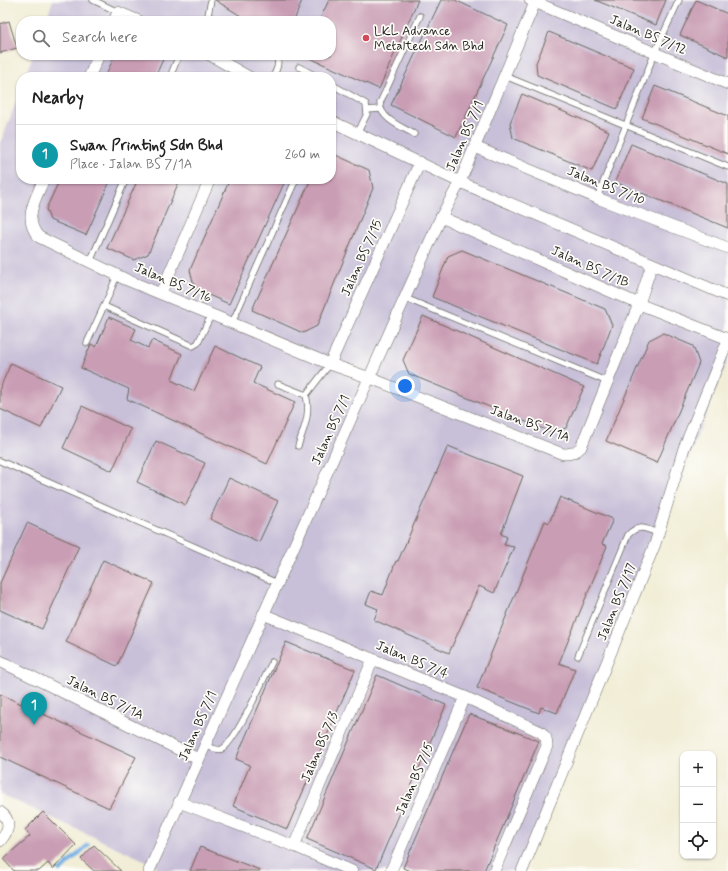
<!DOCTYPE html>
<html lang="en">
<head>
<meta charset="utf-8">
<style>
	:root { --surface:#fff; --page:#f2f2f2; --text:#222; --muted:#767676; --line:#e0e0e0; --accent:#d1495b }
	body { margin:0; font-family:Mynerve,sans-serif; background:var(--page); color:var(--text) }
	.controls { position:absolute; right:12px; bottom:12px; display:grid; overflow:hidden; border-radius:8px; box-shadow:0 1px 3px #0004 }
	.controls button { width:36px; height:36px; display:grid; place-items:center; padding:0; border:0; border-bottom:1px solid var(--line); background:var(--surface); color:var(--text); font:20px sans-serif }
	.you { position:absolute; left:405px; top:386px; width:14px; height:14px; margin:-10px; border:3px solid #fff; border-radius:50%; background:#1a73e8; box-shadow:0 0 0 6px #1a73e833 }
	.badge { display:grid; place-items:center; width:26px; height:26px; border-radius:50%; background:var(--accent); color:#fff; font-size:13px; font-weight:700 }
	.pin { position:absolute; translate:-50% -33px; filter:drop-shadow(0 1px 2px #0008) }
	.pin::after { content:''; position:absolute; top:21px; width:14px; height:12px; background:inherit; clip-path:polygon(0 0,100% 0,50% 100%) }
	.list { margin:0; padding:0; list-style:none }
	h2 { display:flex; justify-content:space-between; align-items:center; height:52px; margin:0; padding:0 16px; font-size:17px }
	h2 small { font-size:13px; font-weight:400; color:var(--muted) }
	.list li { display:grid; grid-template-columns:26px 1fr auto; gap:12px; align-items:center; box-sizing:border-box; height:60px; padding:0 16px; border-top:1px solid var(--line) }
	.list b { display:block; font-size:15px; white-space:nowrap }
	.list p { margin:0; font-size:13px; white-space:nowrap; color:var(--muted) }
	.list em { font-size:13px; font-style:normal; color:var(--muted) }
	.icon { flex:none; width:22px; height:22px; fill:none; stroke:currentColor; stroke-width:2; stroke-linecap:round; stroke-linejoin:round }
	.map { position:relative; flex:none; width:728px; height:871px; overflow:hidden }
	.search { position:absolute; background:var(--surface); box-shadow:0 1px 3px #0004; left:16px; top:16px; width:320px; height:44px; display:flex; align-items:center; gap:10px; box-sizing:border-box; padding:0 14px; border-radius:16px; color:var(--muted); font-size:15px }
	.panel { position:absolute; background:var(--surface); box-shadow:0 1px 3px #0004; left:16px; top:72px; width:320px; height:112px; border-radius:16px }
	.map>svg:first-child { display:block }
	.industrial { fill:#c8bfd8 }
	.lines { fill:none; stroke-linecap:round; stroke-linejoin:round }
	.stream { stroke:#73b0e5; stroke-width:4 }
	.building { fill:#c99db4 }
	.service-casing { stroke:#67655d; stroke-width:7 }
	.minor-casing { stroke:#67655d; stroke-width:12 }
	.service { stroke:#fff; stroke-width:5.5 }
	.minor { stroke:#fff; stroke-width:11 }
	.poi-dot { fill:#d1495b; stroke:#fdfcf7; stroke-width:1.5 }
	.labels { text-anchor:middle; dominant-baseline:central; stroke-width:3.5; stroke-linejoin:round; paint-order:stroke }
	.poi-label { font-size:13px; fill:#1c1c1c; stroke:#fdfcf7; text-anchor:start }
	.street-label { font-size:13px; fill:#1c1c1c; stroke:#fdfcf7 }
</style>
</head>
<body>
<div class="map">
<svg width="728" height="871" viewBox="0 0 728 871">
	<rect width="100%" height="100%" fill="#fdfcf7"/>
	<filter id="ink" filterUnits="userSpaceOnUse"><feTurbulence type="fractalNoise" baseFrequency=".025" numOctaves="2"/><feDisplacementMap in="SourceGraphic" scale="8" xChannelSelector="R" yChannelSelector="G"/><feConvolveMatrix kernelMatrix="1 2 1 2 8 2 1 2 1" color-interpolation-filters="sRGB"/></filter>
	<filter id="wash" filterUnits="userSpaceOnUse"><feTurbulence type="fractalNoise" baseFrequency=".012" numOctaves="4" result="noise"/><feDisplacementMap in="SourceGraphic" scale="16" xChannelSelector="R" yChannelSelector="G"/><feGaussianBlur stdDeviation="0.9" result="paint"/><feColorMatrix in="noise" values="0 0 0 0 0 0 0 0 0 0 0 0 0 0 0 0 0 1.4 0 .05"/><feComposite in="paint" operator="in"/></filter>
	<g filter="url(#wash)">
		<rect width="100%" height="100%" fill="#f1edd6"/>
		<path class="industrial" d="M53 0H728V360L521 871H155L157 866 0 794V145L21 88V179H331V77H25L33 55H331V21H46Z"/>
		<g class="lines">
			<path class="stream" d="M60 871 88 845"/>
		</g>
		<g id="blocks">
			<g class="building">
				<path d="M215 0H302L294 21H249Z"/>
				<path d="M329 0H418L379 89 303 55H331V21H319Z"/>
				<path d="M441 0H455L508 25 456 137 391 105Z"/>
				<path d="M595 0H666L656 25Z"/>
				<path d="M696 0 728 14V57L680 35Z"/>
				<path d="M9 21 17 48 0 53V24Z"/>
				<path d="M549 32 634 68 617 109 537 75 536 63Z"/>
				<path d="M115 55H165L155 77H105Z"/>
				<path d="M655 86 728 116V154L642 118Z"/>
				<path d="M522 94 609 131 592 171 513 138 510 123Z"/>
				<path d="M631 144 728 184V228L615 182Z"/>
				<path d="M331 153 369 170 373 188 317 326 303 333 252 310 311 179H331Z"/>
				<path d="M60 179H111L86 235 50 220 46 209Z"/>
				<path d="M138 179H180L148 254 134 260 107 248Z"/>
				<path d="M230 179H286L229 304 195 289 190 270Z"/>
				<path d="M462 250 605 309 612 325 597 364 432 297 448 256Z"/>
				<path d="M423 316 584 387 566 428 551 432 409 374 403 360Z"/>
				<path d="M109 317 136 329 131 340 148 348 152 340 182 354 171 380 194 391 215 346 260 367 253 383 295 402 267 464 127 399 129 389 81 368 91 344 96 347Z"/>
				<path d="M663 333 693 346 699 363 657 463 606 441 649 340Z"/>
				<path d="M11 363 61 386 41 428 0 409V388Z"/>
				<path d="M82 406 131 429 112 471 63 448Z"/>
				<path d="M156 441 205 463 186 505 137 482Z"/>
				<path d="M448 446 523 476 501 534 507 537 504 545 514 547 494 593 479 586 449 653 374 620 378 609 366 604 371 591 383 595 396 561H398Z"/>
				<path d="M229 478 278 501 259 542 210 519Z"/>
				<path d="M560 497 613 519 602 544 607 546 559 663 575 669 557 713 541 707 539 713 477 688 545 521 549 523Z"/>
				<path d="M27 523 79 546 42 629 0 610V583Z"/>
				<path d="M103 560 154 583 117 666 66 642Z"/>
				<path d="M286 642 355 670 287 829 233 806 250 765 236 759Z"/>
				<path d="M377 675 446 705 376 869 307 839Z"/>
				<path d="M0 694 136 757 109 808 0 757Z"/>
				<path d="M469 714 539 741 484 871H410L403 868Z"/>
				<path d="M43 812 76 845 53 869 48 863 39 871H14L3 859 30 836 25 830Z"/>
				<path d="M94 845 121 871H94L81 859Z"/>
				<path d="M200 847 260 870V871H190Z"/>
			</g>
		</g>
	</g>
	<g filter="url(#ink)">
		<use href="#blocks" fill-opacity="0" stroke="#67655d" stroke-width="1"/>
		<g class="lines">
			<g class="service-casing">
				<g id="service">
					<path d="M93 0 118 12"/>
					<path d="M211 0 208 15 215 21"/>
					<path d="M299 67 318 77"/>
					<path d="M505 76 728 167"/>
					<path d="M170 77 179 55"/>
					<path d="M273 77C277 69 280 63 276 55"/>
					<path d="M331 84 366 104 367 114 357 134"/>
					<path d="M367 110 380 109"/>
					<path d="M414 134C402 127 380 119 380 103L420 16"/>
					<path d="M597 198 655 52 679 0"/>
					<path d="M90 262 126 179"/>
					<path d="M405 298 608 382"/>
					<path d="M104 306 193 346 198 343 211 315"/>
					<path d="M232 323 296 179"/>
					<path d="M87 343 109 295 117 275"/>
					<path d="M278 384 306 395"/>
					<path d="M298 446C304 428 311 414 306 395L330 364"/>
					<path d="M0 461 277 583"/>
					<path d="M578 656 628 535C638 524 646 528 659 534"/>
					<path d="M204 745C210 747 217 751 222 749 234 744 265 677 272 662"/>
				</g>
			</g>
			<g class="minor-casing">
				<g id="minor">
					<path d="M530 0 728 84"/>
					<path d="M114 21 118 12 139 21"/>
					<path d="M210 55 249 77"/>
					<path d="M89 77 99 55"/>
					<path d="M331 121 460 182 728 296"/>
					<path d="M475 147 597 198 728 248"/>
					<path d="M44 179C36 198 22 219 39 237L127 280 232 323 330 364 370 378 563 454C571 454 575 453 581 447L639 304 652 264"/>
					<path d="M441 217 639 304 728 339"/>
					<path d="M161 293 210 179"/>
					<path d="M330 364 420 162"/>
					<path d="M263 614 465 697 541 732 546 738 547 746 494 871"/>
					<path d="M0 661 198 759"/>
					<path d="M179 802 294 846 352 871"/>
					<path d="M0 812C12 820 9 831 0 841"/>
					<path d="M294 846 373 659"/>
					<path d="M149 871 441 217 460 182 536 0"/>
					<path d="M391 871 465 697"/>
					<path d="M522 871 655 544 684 448 728 340"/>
				</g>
			</g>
			<use href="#service" class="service"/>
			<use href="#minor" class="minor"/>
		</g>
	</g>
	<circle class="poi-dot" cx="366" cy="38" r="4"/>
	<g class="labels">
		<g class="poi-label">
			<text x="374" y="31">LKL Advance<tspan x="374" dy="15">Metaltech Sdn Bhd</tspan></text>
		</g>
		<g class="street-label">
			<text transform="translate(648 35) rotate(23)">Jalan BS 7/12</text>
			<text transform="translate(465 136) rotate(-67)">Jalan BS 7/1</text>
			<text transform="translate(606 186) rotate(22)">Jalan BS 7/10</text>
			<text transform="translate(362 258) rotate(-66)">Jalan BS 7/15</text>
			<text transform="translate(590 267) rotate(24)">Jalan BS 7/1B</text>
			<text transform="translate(173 283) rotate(23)">Jalan BS 7/16</text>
			<text transform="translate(530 424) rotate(20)">Jalan BS 7/1A</text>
			<text transform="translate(331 430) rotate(-66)">Jalan BS 7/1</text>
			<text transform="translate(617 602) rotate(-68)">Jalan BS 7/17</text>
			<text transform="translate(412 660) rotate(23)">Jalan BS 7/4</text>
			<text transform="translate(105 698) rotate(26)">Jalan BS 7/1A</text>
			<text transform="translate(198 726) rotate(-66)">Jalan BS 7/1</text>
			<text transform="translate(320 747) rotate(-67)">Jalan BS 7/3</text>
			<text transform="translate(415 779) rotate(-67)">Jalan BS 7/5</text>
		</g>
	</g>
</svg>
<div class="controls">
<button>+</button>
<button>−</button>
<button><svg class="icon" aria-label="locate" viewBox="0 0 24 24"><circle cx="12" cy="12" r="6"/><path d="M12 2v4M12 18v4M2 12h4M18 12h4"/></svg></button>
</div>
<div class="you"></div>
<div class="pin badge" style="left:34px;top:725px;background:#0f9aa8">1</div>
<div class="search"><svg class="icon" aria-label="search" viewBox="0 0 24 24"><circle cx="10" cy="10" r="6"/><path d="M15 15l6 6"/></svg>Search here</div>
<section class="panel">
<h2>Nearby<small></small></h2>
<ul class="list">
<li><span class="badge" style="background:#0f9aa8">1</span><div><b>Swan Printing Sdn Bhd</b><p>Place · Jalan BS 7/1A</p></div><em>260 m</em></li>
</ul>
</section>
</div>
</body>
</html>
